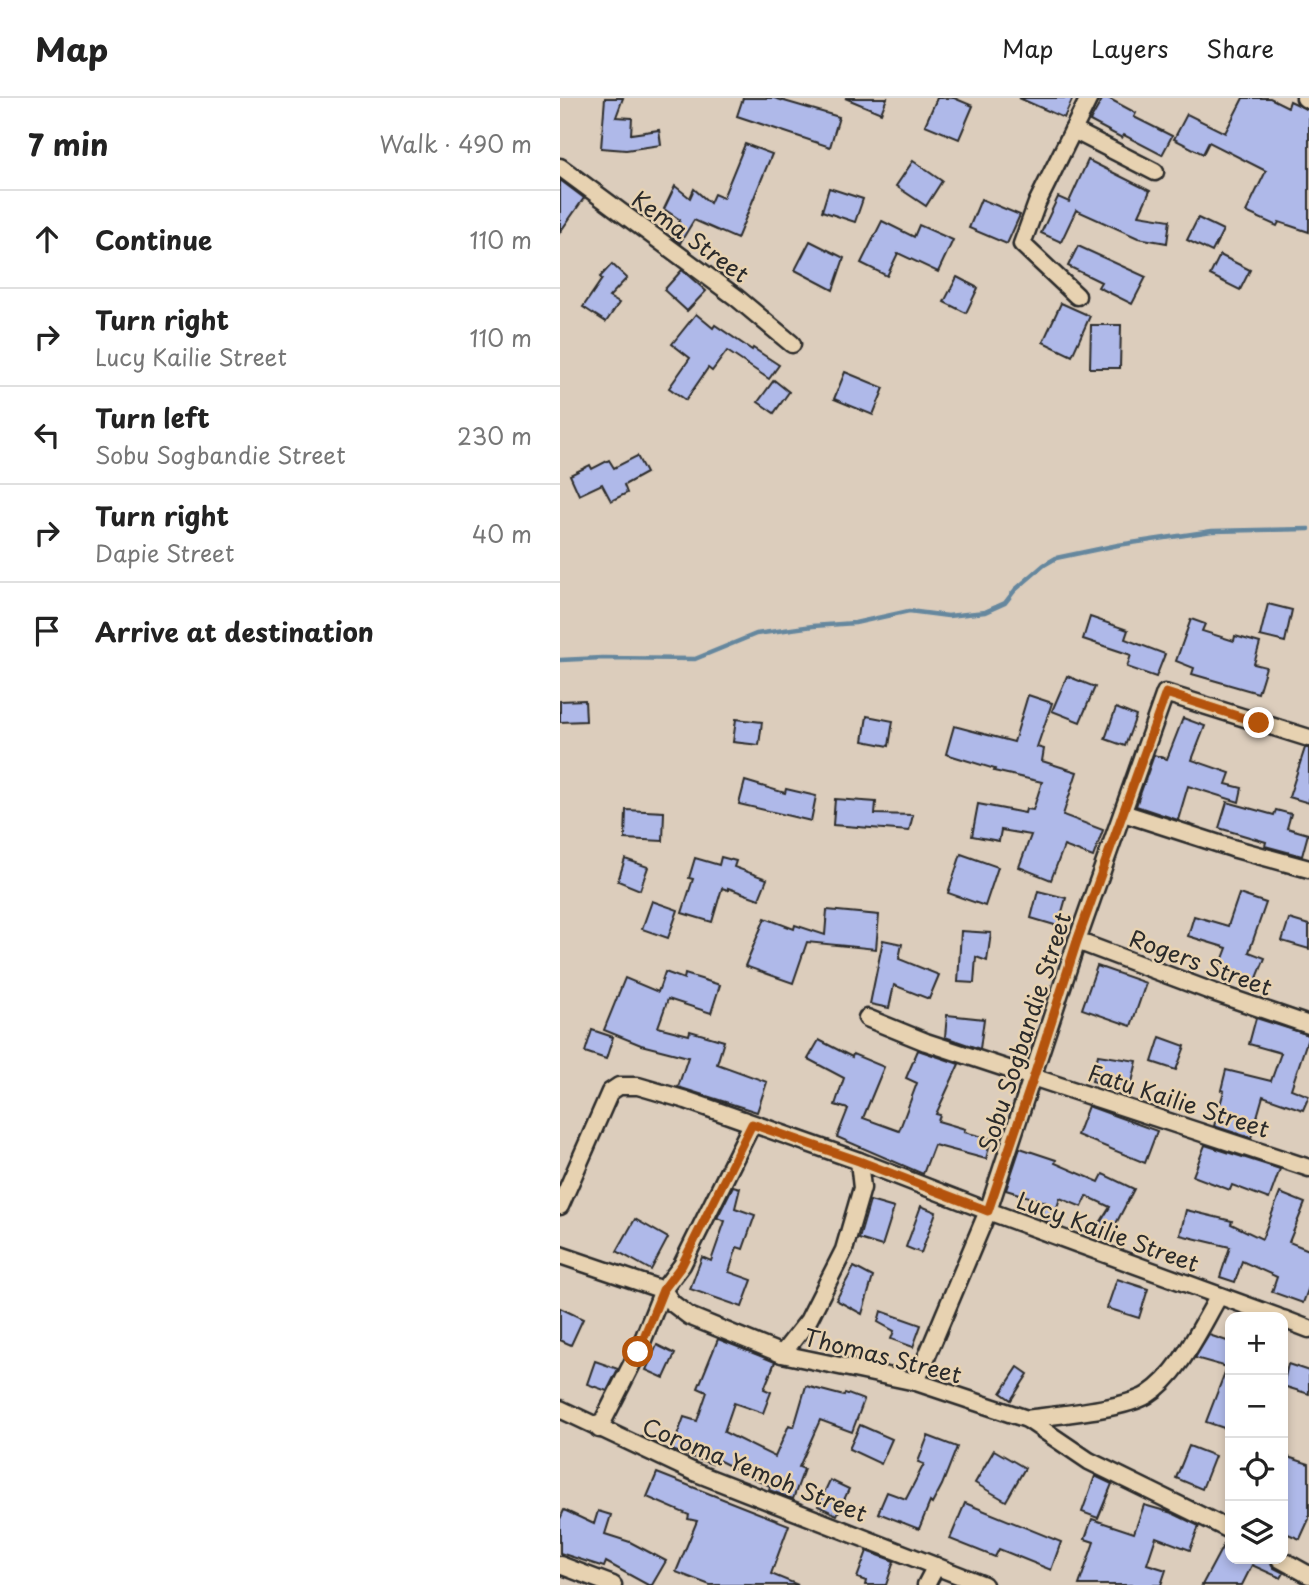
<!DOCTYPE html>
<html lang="en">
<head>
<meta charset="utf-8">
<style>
	:root { --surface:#fff; --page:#f6f6f6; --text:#222; --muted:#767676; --line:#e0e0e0 }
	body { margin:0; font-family:"Playpen Sans",sans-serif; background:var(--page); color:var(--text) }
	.controls { position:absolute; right:21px; bottom:21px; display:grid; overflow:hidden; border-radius:14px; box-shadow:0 4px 10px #0003 }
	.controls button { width:63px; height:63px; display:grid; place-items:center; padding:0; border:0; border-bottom:2px solid var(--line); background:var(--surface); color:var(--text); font:35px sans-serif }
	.stop { position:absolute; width:21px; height:21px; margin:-16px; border:5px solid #b45309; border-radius:50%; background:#fff }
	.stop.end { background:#b45309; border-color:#fff; box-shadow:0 2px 7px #0008 }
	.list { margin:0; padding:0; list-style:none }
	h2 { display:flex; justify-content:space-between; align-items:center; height:91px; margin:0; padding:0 28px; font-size:30px }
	h2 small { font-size:23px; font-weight:400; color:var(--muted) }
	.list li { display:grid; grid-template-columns:46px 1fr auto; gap:21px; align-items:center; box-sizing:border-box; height:98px; padding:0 28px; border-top:2px solid var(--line) }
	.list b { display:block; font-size:26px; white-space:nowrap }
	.list p { margin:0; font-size:23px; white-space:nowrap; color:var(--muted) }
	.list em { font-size:23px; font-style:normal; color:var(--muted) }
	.icon { flex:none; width:38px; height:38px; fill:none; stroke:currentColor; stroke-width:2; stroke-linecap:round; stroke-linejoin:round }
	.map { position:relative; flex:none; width:749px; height:1487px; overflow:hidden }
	header { display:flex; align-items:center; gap:42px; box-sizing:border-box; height:98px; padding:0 35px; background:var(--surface); border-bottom:2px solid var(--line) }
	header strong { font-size:33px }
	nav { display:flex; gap:38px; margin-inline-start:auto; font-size:24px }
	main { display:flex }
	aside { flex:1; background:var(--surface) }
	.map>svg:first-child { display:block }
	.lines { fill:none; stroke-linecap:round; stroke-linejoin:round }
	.stream { stroke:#65879e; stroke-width:4.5 }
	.building { fill:#afb9e9; stroke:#2b2b2b; stroke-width:2 }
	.street-casing { stroke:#2b2b2b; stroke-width:21 }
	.street { stroke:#e7d2b1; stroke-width:16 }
	.route { stroke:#b45309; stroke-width:9 }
	.labels { text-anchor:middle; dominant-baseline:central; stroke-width:5; stroke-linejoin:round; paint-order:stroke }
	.street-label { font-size:23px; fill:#2b2b2b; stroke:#e7d2b1 }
</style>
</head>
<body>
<header>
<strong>Map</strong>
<nav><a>Map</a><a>Layers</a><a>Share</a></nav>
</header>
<main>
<aside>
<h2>7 min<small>Walk · 490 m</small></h2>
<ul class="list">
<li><svg class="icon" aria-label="ahead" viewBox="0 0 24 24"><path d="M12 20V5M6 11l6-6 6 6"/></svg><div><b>Continue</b></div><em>110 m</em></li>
<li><svg class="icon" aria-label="right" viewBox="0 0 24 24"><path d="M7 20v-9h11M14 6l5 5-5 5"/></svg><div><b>Turn right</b><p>Lucy Kailie Street</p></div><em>110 m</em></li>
<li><svg class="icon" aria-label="left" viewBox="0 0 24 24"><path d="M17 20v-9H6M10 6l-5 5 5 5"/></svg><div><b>Turn left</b><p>Sobu Sogbandie Street</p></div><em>230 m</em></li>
<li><svg class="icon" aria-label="right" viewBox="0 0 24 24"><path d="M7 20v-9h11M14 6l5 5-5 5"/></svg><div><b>Turn right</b><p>Dapie Street</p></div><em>40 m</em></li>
<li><svg class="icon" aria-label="arrive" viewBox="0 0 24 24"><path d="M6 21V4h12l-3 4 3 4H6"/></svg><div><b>Arrive at destination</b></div></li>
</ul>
</aside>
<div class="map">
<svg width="749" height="1487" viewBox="0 0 749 1487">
	<rect width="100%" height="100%" fill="#dccdbc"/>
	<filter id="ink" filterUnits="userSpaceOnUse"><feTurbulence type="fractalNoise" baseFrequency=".0143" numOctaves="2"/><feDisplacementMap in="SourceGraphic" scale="14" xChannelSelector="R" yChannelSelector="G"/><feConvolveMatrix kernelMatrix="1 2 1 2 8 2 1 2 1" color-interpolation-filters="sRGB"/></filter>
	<g filter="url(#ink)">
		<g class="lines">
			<path class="stream" d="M0 562 42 560 135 561 196 536 253 528 295 525 349 513 388 518 425 514 445 505 455 492 484 467 496 460 558 447 652 433 749 431"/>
		</g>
		<g class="building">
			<path d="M45 0H63L56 19 72 20 71 36 99 32 101 47 66 52 41 50Z"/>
			<path d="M183 0H214L279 19 270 49 177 18Z"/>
			<path d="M285 0H327L321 15Z"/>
			<path d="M377 0H394L413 8 399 41 365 27Z"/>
			<path d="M459 0H513L504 20Z"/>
			<path d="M543 0H548L576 15 574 19 612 38 602 57 564 37 562 40 530 23Z"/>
			<path d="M683 0H710L728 9 730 3 749 12V134L719 124 717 128 686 114 706 73 649 44 643 56 614 41 627 16 665 35Z"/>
			<path d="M185 46 212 56 177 141 134 122 120 145 113 140 120 122 104 111 115 88 130 100 134 91 150 105 154 96 163 100Z"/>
			<path d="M528 62 590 93 579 117 610 122 607 145 578 140 516 112 501 144 481 135 498 99 509 104Z"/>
			<path d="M353 63 382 83 366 108 336 88Z"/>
			<path d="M0 82 24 100 0 134Z"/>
			<path d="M269 90 303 101 295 124 262 113Z"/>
			<path d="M421 101 460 117 447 146 409 130Z"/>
			<path d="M638 120 663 132 652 154 627 142Z"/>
			<path d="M322 123 354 139 359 127 393 142 378 174 338 155 327 178 301 165Z"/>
			<path d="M250 143 284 160 273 192 235 172Z"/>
			<path d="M518 148 586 179 572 206 538 189 541 184 508 168Z"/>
			<path d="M660 157 690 172 680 192 650 177Z"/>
			<path d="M52 166 67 180 49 199 59 205 46 224 23 209 42 181 40 179Z"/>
			<path d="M122 172 146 193 127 213 104 192Z"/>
			<path d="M397 179 418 190 406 215 384 204Z"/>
			<path d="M501 205 530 218 512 258 483 244Z"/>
			<path d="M136 216 153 230 155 227 192 252 193 250 219 267 209 281 167 253 152 273 148 270 126 302 109 290 130 260 112 246Z"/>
			<path d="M531 227H561L560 270H530Z"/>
			<path d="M285 274 324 290 313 317 274 301Z"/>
			<path d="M214 282 229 294 214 315 198 304Z"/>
			<path d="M77 358 86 375 64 387 67 395 51 403 42 386 19 397 10 377 30 367 32 371 49 362 54 370Z"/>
			<path d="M708 506 732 512 725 544 700 538Z"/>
			<path d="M530 519 568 532 565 541 605 556 596 579 567 569 571 557 523 541Z"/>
			<path d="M631 521 645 526 642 533 674 543 675 538 700 545 694 566 706 569 698 595 632 576 634 570 616 563Z"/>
			<path d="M507 578 535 589 520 624 492 613Z"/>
			<path d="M468 597 492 605 477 649 484 651 482 663 517 674 503 717 543 732 533 759 504 748 491 782 459 769 471 737 441 732 439 743 412 738 418 706 465 715 466 711 473 712 482 684 434 673 435 671 386 656 394 628 454 644Z"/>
			<path d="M25 602 26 623 0 624V603Z"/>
			<path d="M556 610 576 618 565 648 545 641Z"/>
			<path d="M307 618 333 623 329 648 303 643Z"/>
			<path d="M623 620 645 628 632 662 670 675 666 686 682 690 679 704 628 688 618 722 576 708 594 657 607 661Z"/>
			<path d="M176 621 202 624 199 647 173 644Z"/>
			<path d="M745 650H749V705L729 699Z"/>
			<path d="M185 683 225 695 226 691 256 698 251 723 179 706Z"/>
			<path d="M275 701 316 704 315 716 353 717 349 733 273 727Z"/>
			<path d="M667 704 714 717 716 712 731 716 727 730 748 736 742 758 705 748 706 744 659 730Z"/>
			<path d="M66 712 104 714 103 743 65 741Z"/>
			<path d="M401 756 438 769 425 808 388 795Z"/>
			<path d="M161 759 176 763 174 769 207 781 199 801 168 790V792L162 790 152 824 122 815 133 781 129 780 135 760 159 767Z"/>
			<path d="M65 761 88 769 80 792 58 783Z"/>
			<path d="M478 793 506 800 498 828 471 820Z"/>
			<path d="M679 796 706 805 689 854 705 860 695 885 659 871 667 850 628 838 634 818 668 828Z"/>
			<path d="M92 803 118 812 108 840 82 831Z"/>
			<path d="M267 812 319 817 316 851 247 844 233 885 185 868 205 820 234 831 235 827 265 837Z"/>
			<path d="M729 821 749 827V851L722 843Z"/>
			<path d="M401 833 431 835 427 863 416 859 414 885 398 884Z"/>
			<path d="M323 842 342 846 339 861 379 877 369 901 334 887 329 910 310 906Z"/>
			<path d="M537 868 586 885 571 928 522 911Z"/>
			<path d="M105 874 124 881 125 876 160 887 151 915 108 901 98 929 129 937 130 933 164 943 157 966 207 984 197 1014 118 989 128 959 81 947 44 932 65 880 98 894Z"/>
			<path d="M387 917 424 921 420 951 385 939Z"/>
			<path d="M696 920 749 937 731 991 749 998 743 1012 703 998 691 1040 654 1028 664 993 661 992 666 972 711 983 721 955 689 946Z"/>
			<path d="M32 932 53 939 46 961 25 954Z"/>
			<path d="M600 939 625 948 616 972 592 964Z"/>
			<path d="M259 942 292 959 293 956 324 969 303 1020 339 1033 357 985 346 980 358 952 399 966 376 1016 380 1017 378 1023 405 1031 404 1034 431 1041 426 1061 374 1047 363 1076 277 1039 288 1011 275 1007 284 980 248 961Z"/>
			<path d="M538 957 577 963 570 993 532 983Z"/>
			<path d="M528 1008 597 1033 585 1065 517 1037Z"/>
			<path d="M645 1047 720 1071 709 1101 672 1087 670 1092 633 1078Z"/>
			<path d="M460 1050 496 1062 495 1065 539 1084 543 1076 574 1091 548 1141 535 1133 550 1109 527 1098 522 1109 500 1100 492 1125 480 1121 485 1104 446 1092Z"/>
			<path d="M173 1088 180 1090 175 1110 195 1117 183 1151 177 1149 169 1174 192 1182 182 1209 130 1191 142 1159 151 1163 165 1123 157 1120Z"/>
			<path d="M720 1095 745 1105 729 1144 749 1152V1189L743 1205 712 1194 717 1179 682 1163 675 1184 660 1179 670 1149 620 1137 626 1112 672 1123 671 1126 702 1141Z"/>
			<path d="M310 1103 334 1110 322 1148 299 1141Z"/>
			<path d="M361 1108 376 1114 361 1155 346 1149Z"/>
			<path d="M75 1121 108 1140 91 1172 57 1153Z"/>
			<path d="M294 1169 313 1179 302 1216 276 1202Z"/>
			<path d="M557 1181 588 1191 579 1220 547 1210Z"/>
			<path d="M0 1210 23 1221 11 1247 0 1242Z"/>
			<path d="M321 1213 361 1227 353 1249 331 1241 334 1233 318 1224Z"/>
			<path d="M649 1237 670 1244V1332L646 1324 667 1269 635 1260Z"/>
			<path d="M158 1241 215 1264 204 1291 211 1294 203 1315 174 1305 164 1334 215 1359 229 1327 234 1329 246 1288 284 1298 285 1295 304 1302 292 1334 260 1322 239 1369 244 1371 233 1401 209 1392 210 1388 154 1360 152 1366 112 1352 124 1319 137 1323 147 1294 138 1290Z"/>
			<path d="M97 1247 115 1256 104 1280 86 1272Z"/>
			<path d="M35 1263 58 1271 47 1293 27 1286Z"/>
			<path d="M728 1266 749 1273V1296L723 1288Z"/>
			<path d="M458 1269 468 1276 451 1302 441 1295Z"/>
			<path d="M300 1327 332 1341 321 1366 289 1351Z"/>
			<path d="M368 1338 397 1349 382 1387 372 1406 370 1404 359 1431 318 1415 327 1394 346 1401 364 1366 358 1364Z"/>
			<path d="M629 1348 655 1358 642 1391 616 1380Z"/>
			<path d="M434 1352 465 1370 446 1403 415 1385Z"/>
			<path d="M728 1359 749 1366V1421L740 1441 723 1434V1372Z"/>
			<path d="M97 1375 229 1427 211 1476 238 1487H150L116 1474 137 1423 128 1421 129 1417 87 1399Z"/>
			<path d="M535 1378 552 1386 538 1420 522 1414Z"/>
			<path d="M270 1382 289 1391 277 1417 258 1408Z"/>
			<path d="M405 1405 501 1444 491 1472 439 1451 435 1459 390 1441Z"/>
			<path d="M584 1407 612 1415 639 1428 630 1452 596 1439 587 1466 606 1472 601 1487H519L534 1444 525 1441 532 1421 574 1435Z"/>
			<path d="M4 1412 34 1426 38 1413 51 1417 45 1436 70 1444 106 1463 92 1487H88L46 1464 44 1469 0 1455V1421Z"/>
			<path d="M666 1442H670V1461H708L714 1470 724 1475 721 1480 692 1467 682 1487H642Z"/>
			<path d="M307 1453 334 1463 326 1487H305L306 1483 297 1480Z"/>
		</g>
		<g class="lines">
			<g class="street-casing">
				<g id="street">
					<path d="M745 0 749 2"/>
					<path d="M513 32 595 74"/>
					<path d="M0 69 177 200 232 246"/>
					<path d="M517 198 462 146 477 105 529 0"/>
					<path d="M563 715 672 750 749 771"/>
					<path d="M517 843 653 894 749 927"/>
					<path d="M307 920 366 944 749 1070"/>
					<path d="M0 1108 50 994 59 988H78L126 1002 299 1063 428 1113 718 1219"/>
					<path d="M0 1157 103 1192 112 1205 129 1218 222 1256 356 1284 467 1321 529 1363 670 1432"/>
					<path d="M723 1221 749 1231"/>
					<path d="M222 1256 248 1223 284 1152 302 1090 299 1063"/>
					<path d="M356 1284 428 1113 517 843 605 595 749 640"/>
					<path d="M0 1311 134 1374 424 1487"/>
					<path d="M467 1321C496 1317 564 1311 587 1297 620 1276 640 1230 659 1198"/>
					<path d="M39 1331 78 1254 103 1192 122 1167 192 1026"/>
					<path d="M720 1461 749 1477"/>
					<path d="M0 1467 53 1487"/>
					<path d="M366 1487 376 1468"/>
				</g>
			</g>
			<use href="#street" class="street"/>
		</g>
	</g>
	<g class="lines" filter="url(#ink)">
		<path class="route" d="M78 1254 103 1192 122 1167 192 1026 299 1063 428 1113 474 978 517 843 606 595 699 625"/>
	</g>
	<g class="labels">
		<g class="street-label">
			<text transform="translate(131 138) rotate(36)">Kema Street</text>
			<text transform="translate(641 864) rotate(20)">Rogers Street</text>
			<text transform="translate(464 934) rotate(-72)">Sobu Sogbandie Street</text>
			<text transform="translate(619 1002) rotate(18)">Fatu Kailie Street</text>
			<text transform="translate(548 1133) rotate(20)">Lucy Kailie Street</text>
			<text transform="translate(323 1257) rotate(14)">Thomas Street</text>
			<text transform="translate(195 1371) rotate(22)">Coroma Yemoh Street</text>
		</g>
	</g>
</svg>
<div class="controls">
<button>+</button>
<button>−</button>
<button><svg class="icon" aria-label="locate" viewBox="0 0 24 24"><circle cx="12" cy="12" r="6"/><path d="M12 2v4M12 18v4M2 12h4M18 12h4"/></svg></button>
<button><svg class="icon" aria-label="layers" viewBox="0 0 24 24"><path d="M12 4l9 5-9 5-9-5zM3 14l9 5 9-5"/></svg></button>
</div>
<div class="stop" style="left:78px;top:1254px"></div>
<div class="stop end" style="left:699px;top:625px"></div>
</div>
</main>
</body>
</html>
